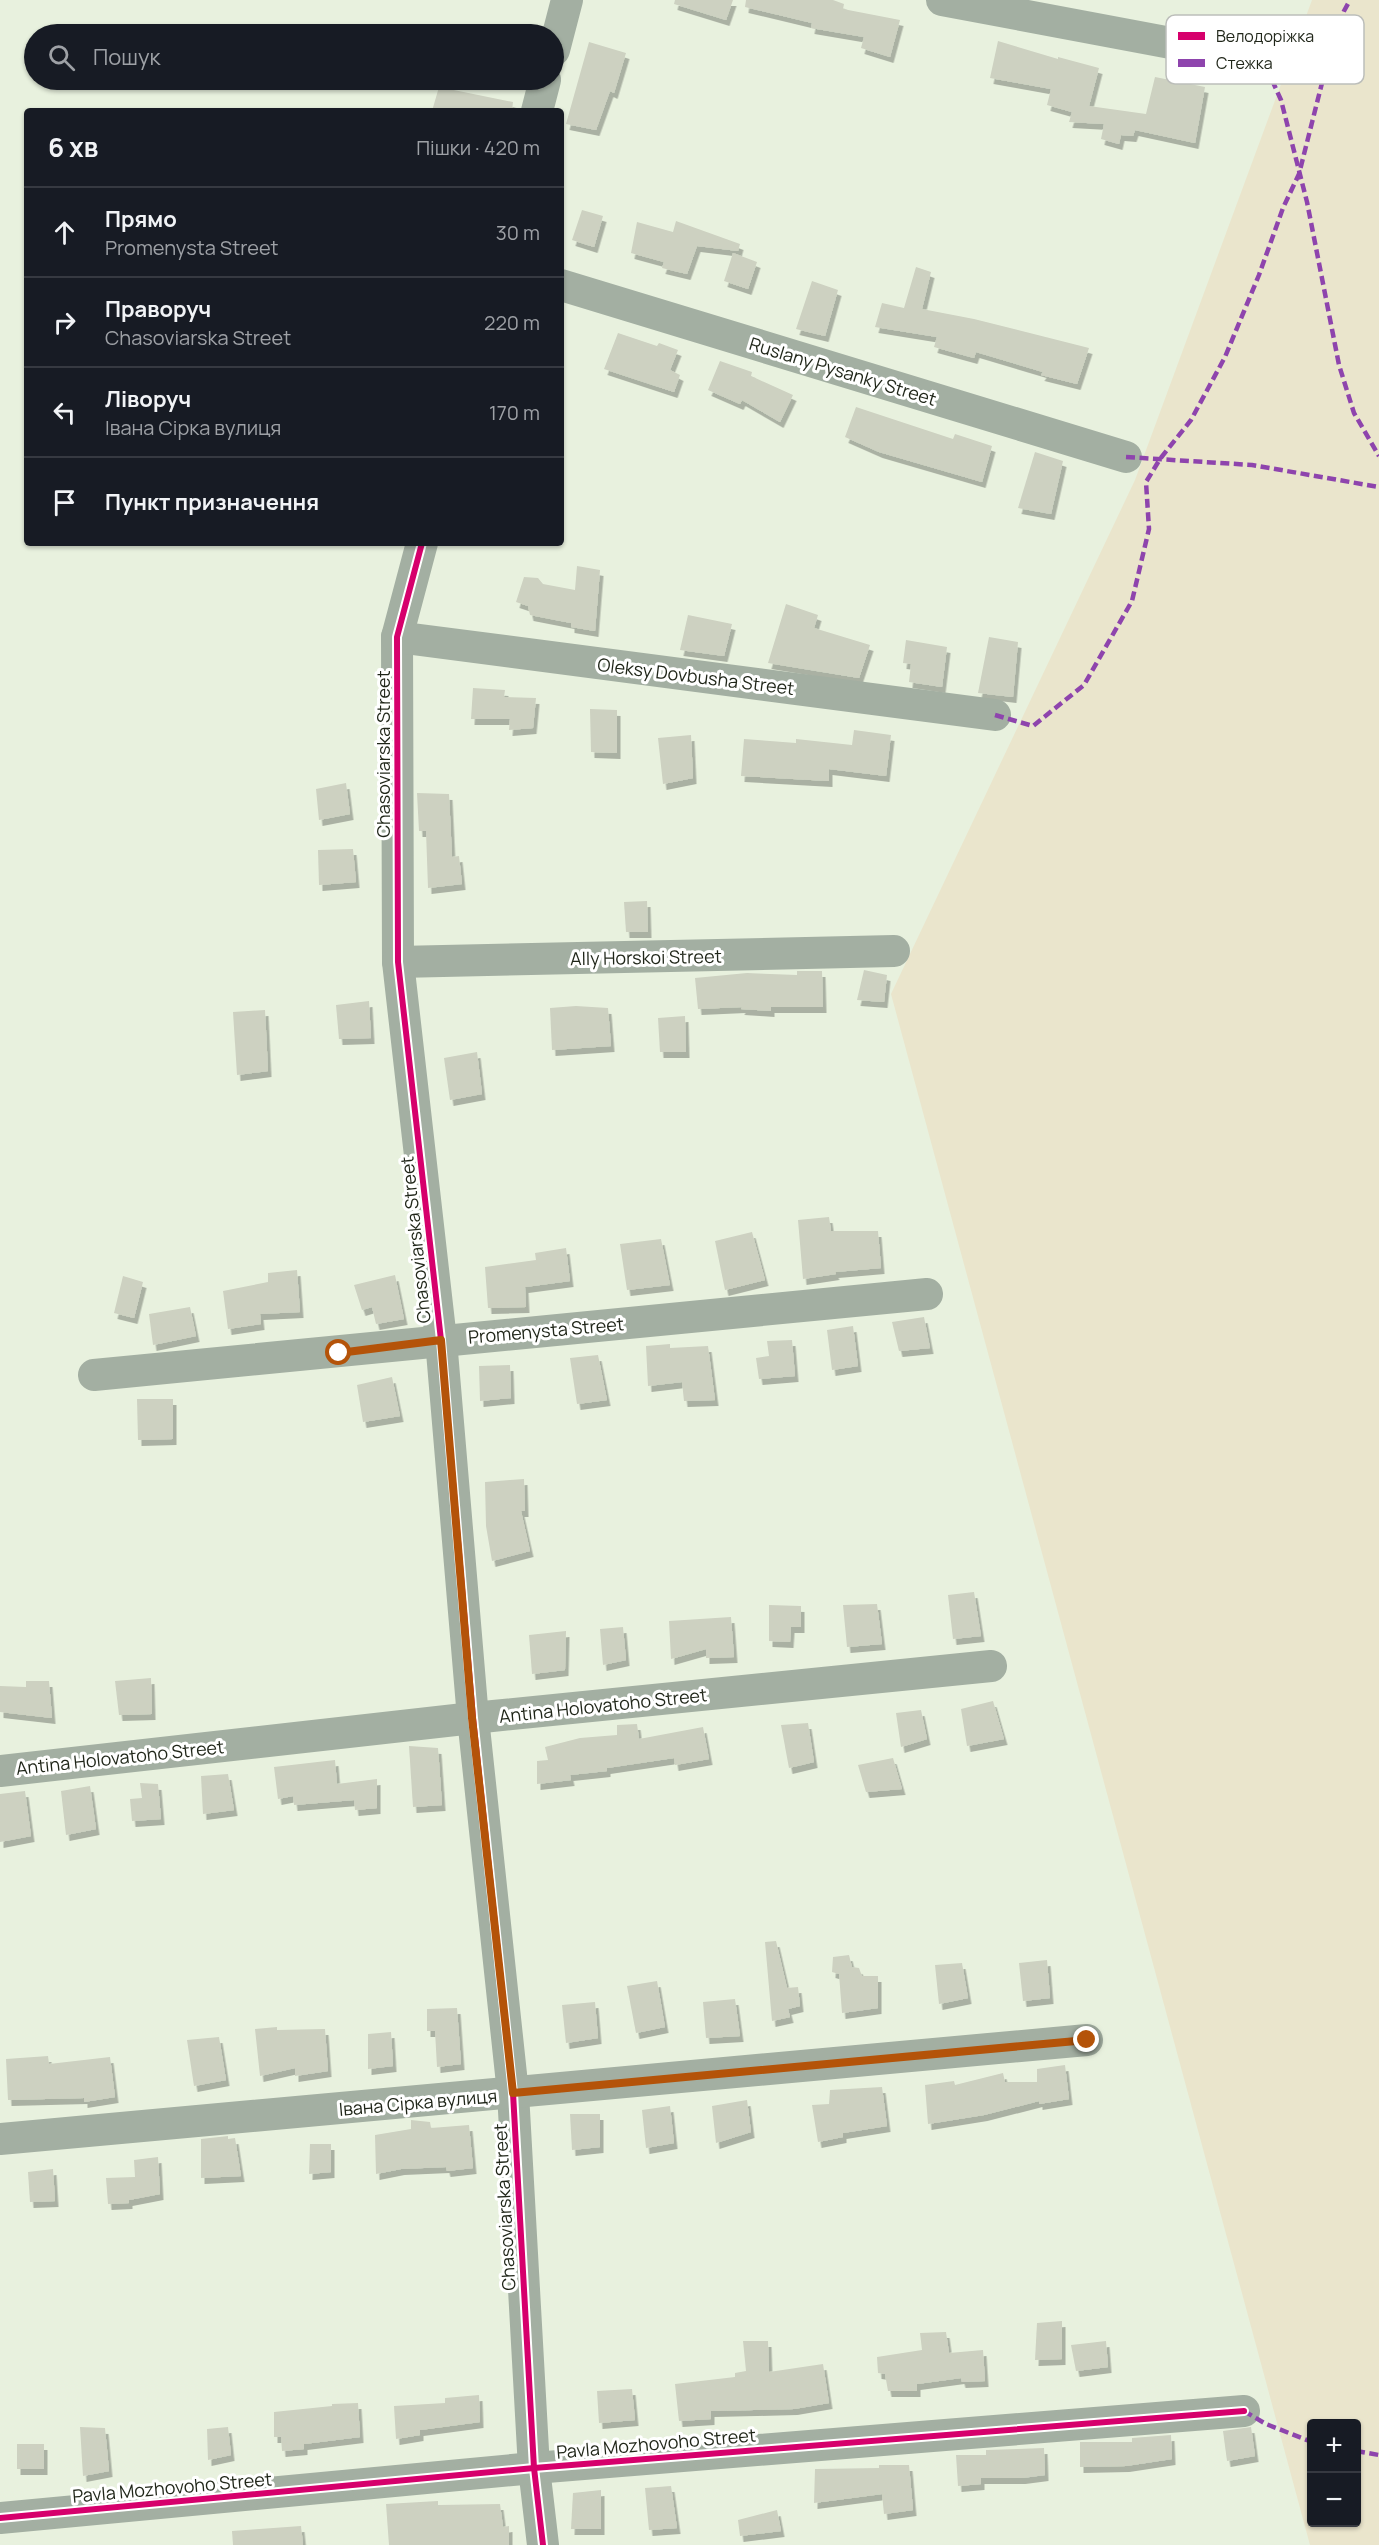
<!DOCTYPE html>
<html lang="uk">
<head>
<meta charset="utf-8">
<style>
	:root { --surface:#171b24; --page:#242831; --text:#f1f3f6; --muted:#9ea1a6; --line:#363941 }
	body { margin:0; font-family:Manrope,sans-serif; background:var(--page); color:var(--text) }
	.controls { position:absolute; right:18px; bottom:18px; display:grid; overflow:hidden; border-radius:6px; box-shadow:0 2px 4px #0004 }
	.controls button { width:54px; height:54px; display:grid; place-items:center; padding:0; border:0; border-bottom:2px solid var(--line); background:var(--surface); color:var(--text); font:30px sans-serif }
	.stop { position:absolute; width:18px; height:18px; margin:-14px; border:4px solid #b45309; border-radius:50%; background:#fff }
	.stop.end { background:#b45309; border-color:#fff; box-shadow:0 2px 6px #0008 }
	.list { margin:0; padding:0; list-style:none }
	h2 { display:flex; justify-content:space-between; align-items:center; height:78px; margin:0; padding:0 24px; font-size:26px }
	h2 small { font-size:20px; font-weight:400; color:var(--muted) }
	.list li { display:grid; grid-template-columns:39px 1fr auto; gap:18px; align-items:center; box-sizing:border-box; height:90px; padding:0 24px; border-top:2px solid var(--line) }
	.list b { display:block; font-size:22px; white-space:nowrap }
	.list p { margin:0; font-size:20px; white-space:nowrap; color:var(--muted) }
	.list em { font-size:20px; font-style:normal; color:var(--muted) }
	.icon { flex:none; width:33px; height:33px; fill:none; stroke:currentColor; stroke-width:2; stroke-linecap:round; stroke-linejoin:round }
	.map { position:relative; flex:none; width:1379px; height:2545px; overflow:hidden }
	.search { position:absolute; background:var(--surface); box-shadow:0 2px 4px #0004; left:24px; top:24px; width:540px; height:66px; display:flex; align-items:center; gap:15px; box-sizing:border-box; padding:0 21px; border-radius:33px; color:var(--muted); font-size:22px }
	.panel { position:absolute; background:var(--surface); box-shadow:0 2px 4px #0004; left:24px; top:108px; width:540px; height:438px; border-radius:6px }
	.map>svg:first-child { display:block }
	.green { fill:#eae5cc; fill-rule:evenodd }
	.building { fill:#cdd1c1; filter:url(#shadow) }
	.lines { fill:none; stroke-linecap:round; stroke-linejoin:round }
	.minor { stroke:#a3afa2; stroke-width:32 }
	.quiet { stroke:#8e44ad; stroke-width:4.5; stroke-dasharray:9 4.5; stroke-linecap:butt }
	.cycleway-casing { stroke:#fff; stroke-width:10 }
	.cycleway { stroke:#d6006c; stroke-width:6 }
	.route { stroke:#b45309; stroke-width:8 }
	.labels { text-anchor:middle; dominant-baseline:central; stroke-width:6; stroke-linejoin:round; paint-order:stroke }
	.street-label { font-size:18px; fill:#1f2518; stroke:#fff }
	.key { fill:#fff; stroke:#bcbeba; stroke-width:1.5 }
	.key-label { font-size:16px; fill:#1f2518 }
</style>
</head>
<body>
<div class="map">
<svg width="1379" height="2545" viewBox="0 0 1379 2545">
	<defs>
		<filter id="shadow"><feDropShadow dx="3.5" dy="6" stdDeviation="0" flood-color="#0004"/></filter>
	</defs>
	<rect width="100%" height="100%" fill="#e8f1de"/>
	<path class="green" d="M1312 0H1379V2545H1310L891 994 1135 480ZM1312 2424H1356V2522H1312Z"/>
	<g class="building">
		<path d="M675 0H733L726 20 674 4Z"/>
		<path d="M746 0H833L844 4 843 9 900 20 890 57 861 48 864 37 811 28 812 23 745 7Z"/>
		<path d="M998 41 1058 59V57L1099 68 1089 106 1146 114 1155 77 1205 87 1195 143 1135 130 1133 136 1121 135 1119 144 1101 139 1104 124 1069 122 1072 112 1047 105 1051 89 990 78Z"/>
		<path d="M589 42 626 53 614 93 610 91 596 130 566 124Z"/>
		<path d="M439 87 513 102 512 111H432Z"/>
		<path d="M582 210 603 216 594 247 572 240Z"/>
		<path d="M676 221 740 244 738 251 697 246 687 274 662 268 664 262 631 253 637 222 673 232Z"/>
		<path d="M733 253 757 262 748 289 724 281Z"/>
		<path d="M916 267 931 272 922 309 974 319 1089 348 1077 384 1041 375 1043 372 976 352 974 358 934 347 937 337 875 327 882 303 904 308Z"/>
		<path d="M812 281 838 290 825 336 796 329Z"/>
		<path d="M618 333 657 346 659 343 678 350 670 370 680 375 674 392 604 369Z"/>
		<path d="M720 361 752 372 751 376 793 395 780 422 742 400 740 404 708 390Z"/>
		<path d="M856 407 953 439 955 434 992 446 982 482 879 452 845 437Z"/>
		<path d="M1035 452 1063 461 1051 514 1018 508Z"/>
		<path d="M577 566 600 570 595 631 571 627V623L530 615 528 606 516 602 524 577 538 578 543 584 575 590Z"/>
		<path d="M786 604 818 615 814 628 870 645 859 678 768 663Z"/>
		<path d="M688 615 732 624 724 656 680 650Z"/>
		<path d="M989 637 1018 642 1013 697 978 693Z"/>
		<path d="M906 640 947 647 942 687 909 682 911 664 903 663Z"/>
		<path d="M473 688 505 690 504 697 536 698 533 728 509 730 510 719H471Z"/>
		<path d="M590 709 617 710V753L591 752Z"/>
		<path d="M854 730 891 735 886 776 829 769V781L741 776 744 739 796 743V739L852 745Z"/>
		<path d="M691 735 693 778 663 784 658 738Z"/>
		<path d="M346 783 350 814 319 820 316 789Z"/>
		<path d="M417 793 449 794 452 857 459 856 462 884 428 888 426 831H419Z"/>
		<path d="M353 849 356 882 319 885 318 850Z"/>
		<path d="M647 901 648 932H626L624 902Z"/>
		<path d="M864 970 887 975 884 1002 857 1000Z"/>
		<path d="M797 971H822L823 1007H771V1011L741 1009 742 1007 698 1009 695 978 747 973 797 975Z"/>
		<path d="M369 1001 371 1038 339 1039 336 1005Z"/>
		<path d="M576 1006 608 1008 611 1046 552 1050 550 1008Z"/>
		<path d="M265 1010 268 1071 237 1075 233 1012Z"/>
		<path d="M685 1016 686 1052H660L658 1018Z"/>
		<path d="M477 1052 482 1094 450 1100 444 1058Z"/>
		<path d="M829 1217 831 1231H878L881 1268 835 1272 836 1274 803 1279 798 1220Z"/>
		<path d="M752 1232 765 1280 725 1290 715 1241Z"/>
		<path d="M661 1239 670 1285 627 1290 620 1244Z"/>
		<path d="M566 1248 570 1281 525 1287 526 1307 488 1308 485 1267 536 1260 535 1253Z"/>
		<path d="M297 1270 300 1312 260 1314 261 1324 228 1329 223 1291 268 1282V1273Z"/>
		<path d="M395 1275 404 1319 376 1324 372 1307 362 1310 354 1285Z"/>
		<path d="M123 1276 143 1282 134 1318 114 1313Z"/>
		<path d="M190 1307 196 1336 153 1345 149 1314Z"/>
		<path d="M924 1317 930 1348 899 1351 892 1322Z"/>
		<path d="M853 1326 858 1366 832 1370 827 1330Z"/>
		<path d="M792 1340 795 1376 759 1379 756 1358 769 1356 767 1341Z"/>
		<path d="M670 1344V1348L708 1346 715 1400 684 1401 682 1382 648 1386 646 1346Z"/>
		<path d="M598 1355 607 1400 577 1404 570 1358Z"/>
		<path d="M510 1365 511 1398 480 1401 479 1366Z"/>
		<path d="M392 1377 400 1416 363 1422 357 1385Z"/>
		<path d="M137 1399H173V1439L138 1440Z"/>
		<path d="M524 1479 525 1511H521L530 1551 492 1561 486 1526 485 1482Z"/>
		<path d="M974 1592 981 1636 953 1639 948 1595Z"/>
		<path d="M877 1604 882 1644 847 1647 843 1605Z"/>
		<path d="M769 1605 801 1606V1627H791L790 1642 769 1641Z"/>
		<path d="M731 1617 734 1657 706 1658V1649L671 1659 669 1621Z"/>
		<path d="M623 1627 626 1660 603 1665 600 1629Z"/>
		<path d="M566 1631 565 1670 532 1674 529 1635Z"/>
		<path d="M151 1678 152 1714 119 1715 115 1681Z"/>
		<path d="M26 1681H49L52 1718 0 1712V1686L26 1687Z"/>
		<path d="M993 1701 1004 1739 967 1746 961 1709Z"/>
		<path d="M921 1710 927 1739 901 1747 896 1713Z"/>
		<path d="M808 1723 814 1762 789 1768 781 1725Z"/>
		<path d="M637 1724 639 1739 703 1727 709 1759 675 1765 674 1758 607 1768V1771L570 1775 571 1780 537 1784V1761L548 1760 545 1747 580 1738 617 1735V1725Z"/>
		<path d="M409 1746 438 1748 442 1805 413 1807Z"/>
		<path d="M893 1758 902 1789 866 1792 858 1765Z"/>
		<path d="M335 1760 337 1784 377 1779V1808L355 1810 354 1800 294 1805 293 1796 278 1799 274 1767Z"/>
		<path d="M228 1774 234 1810 203 1814 201 1776Z"/>
		<path d="M140 1783 158 1784 161 1819 132 1821 130 1799 142 1798Z"/>
		<path d="M90 1786 96 1829 66 1835 61 1791Z"/>
		<path d="M25 1791 31 1836 0 1842V1794Z"/>
		<path d="M776 1941 787 1988 798 1987 800 2006 788 2009 790 2017 772 2021 765 1942Z"/>
		<path d="M849 1955 852 1967 859 1968 862 1976H878V2008L842 2013 839 1974 832 1972 833 1957Z"/>
		<path d="M1047 1960 1050 1998 1023 2001 1019 1963Z"/>
		<path d="M962 1963 968 1998 939 2004 935 1965Z"/>
		<path d="M657 1981 665 2027 636 2033 627 1986Z"/>
		<path d="M735 1999 740 2036 706 2038 703 2002Z"/>
		<path d="M595 2002 598 2038 566 2043 562 2005Z"/>
		<path d="M457 2008 461 2064 437 2067 435 2031H427V2009Z"/>
		<path d="M277 2027V2030L325 2029 328 2071 295 2076V2068L260 2076 255 2029Z"/>
		<path d="M391 2032 393 2066 368 2069V2034Z"/>
		<path d="M219 2037 226 2080 194 2086 187 2040Z"/>
		<path d="M48 2056 49 2064 110 2057 115 2097 84 2102V2098L8 2100 6 2059Z"/>
		<path d="M1065 2065 1069 2099 1039 2104V2101L984 2115 928 2124 925 2085 954 2081 955 2085 1003 2073 1005 2082H1037V2069Z"/>
		<path d="M882 2087 887 2126 843 2133V2137L818 2142 812 2105 829 2104 830 2090Z"/>
		<path d="M747 2100 751 2132 716 2143 712 2106Z"/>
		<path d="M670 2106 674 2143 646 2148 642 2110Z"/>
		<path d="M570 2114H600V2147L572 2150Z"/>
		<path d="M411 2120 430 2122 431 2128 469 2125 473 2168 447 2171 446 2167 401 2169 376 2174 375 2135 411 2129Z"/>
		<path d="M228 2136V2139L235 2138 241 2176 201 2178V2139Z"/>
		<path d="M310 2144H331V2172L309 2174Z"/>
		<path d="M158 2157 160 2194 129 2200V2203L108 2204 106 2178 135 2177 134 2160Z"/>
		<path d="M53 2169 55 2201 30 2202 28 2172Z"/>
		<path d="M1062 2321V2359L1035 2360 1037 2323Z"/>
		<path d="M946 2332 949 2353 983 2350 985 2381 962 2382 961 2378 917 2384V2391H888L885 2374 878 2373 877 2357 922 2350 920 2333Z"/>
		<path d="M743 2341H768L769 2372 823 2364 829 2403 794 2409 711 2411V2419L679 2421 675 2384 735 2377V2373L746 2371Z"/>
		<path d="M1106 2341 1108 2367 1076 2371 1071 2345Z"/>
		<path d="M632 2389 635 2420 599 2423 597 2391Z"/>
		<path d="M479 2395 480 2422 420 2430V2435L396 2439 394 2406 445 2403V2398Z"/>
		<path d="M358 2403 360 2437 304 2444V2449L282 2451 281 2437H274V2412L332 2406V2404Z"/>
		<path d="M80 2427 105 2428 109 2471 83 2476Z"/>
		<path d="M228 2427 231 2455 208 2460 207 2429Z"/>
		<path d="M1251 2427 1255 2456 1227 2461 1223 2431Z"/>
		<path d="M1171 2435 1172 2459 1126 2466 1080 2467V2442H1132V2438Z"/>
		<rect x="17" y="2444" width="27" height="25"/>
		<path d="M1044 2448 1045 2475 1022 2478H981V2484L958 2486 956 2455H986V2450Z"/>
		<path d="M879 2465H909L913 2510 884 2514 882 2494 814 2503 815 2469 879 2468Z"/>
		<path d="M671 2486 677 2528 649 2530 645 2488Z"/>
		<path d="M601 2490V2529H571L573 2493Z"/>
		<path d="M438 2501V2505L500 2504 503 2527 509 2526V2545H389L386 2504Z"/>
		<path d="M777 2510 781 2531 740 2536 738 2520Z"/>
		<path d="M301 2526 303 2545H233L232 2531Z"/>
	</g>
	<g class="lines">
		<g class="minor">
			<path d="M942 0 1256 59"/>
			<path d="M554 50 567 0"/>
			<path d="M537 111 545 80"/>
			<path d="M561 285 1126 457"/>
			<path d="M422 543 397 637 398 962 441 1340 473 1718 513 2093 534 2468 543 2545"/>
			<path d="M397 637 995 715"/>
			<path d="M398 962 894 951"/>
			<path d="M94 1375 927 1294"/>
			<path d="M0 1771 473 1718 991 1666"/>
			<path d="M0 2139 1087 2040"/>
			<path d="M0 2518 534 2468 1244 2411"/>
		</g>
		<g class="quiet">
			<path d="M1256 59 1267 69 1281 100 1307 202 1339 365 1354 413 1379 456"/>
			<path d="M1126 457 1252 465 1379 487"/>
			<path d="M995 715 1033 726 1084 685 1132 601 1149 529 1146 482 1160 459 1191 420 1225 357 1259 275 1283 208 1299 174 1325 71 1344 11 1350 0"/>
			<path d="M1244 2411 1266 2424 1312 2442"/>
			<path d="M1356 2451 1379 2455"/>
		</g>
		<g class="cycleway-casing">
			<g id="cycleway">
				<path d="M422 543 397 637 398 962 441 1340 473 1718 513 2093 534 2468 543 2545"/>
				<path d="M0 2518 534 2468 1244 2411"/>
			</g>
		</g>
		<use href="#cycleway" class="cycleway"/>
	</g>
	<g class="lines">
		<path class="route" d="M339 1353 441 1340 472 1718 513 2093 1087 2040"/>
	</g>
	<g class="labels">
		<g class="street-label">
			<text transform="translate(843 371) rotate(17)">Ruslany Pysanky Street</text>
			<text transform="translate(696 676) rotate(7)">Oleksy Dovbusha Street</text>
			<text transform="translate(383 754) rotate(-90)">Chasoviarska Street</text>
			<text transform="translate(646 957) rotate(-1)">Ally Horskoi Street</text>
			<text transform="translate(415 1240) rotate(-96)">Chasoviarska Street</text>
			<text transform="translate(546 1330) rotate(-5)">Promenysta Street</text>
			<text transform="translate(603 1705) rotate(-6)">Antina Holovatoho Street</text>
			<text transform="translate(120 1757) rotate(-6)">Antina Holovatoho Street</text>
			<text transform="translate(418 2102) rotate(-5)">Івана Сірка вулиця</text>
			<text transform="translate(504 2207) rotate(-93)">Chasoviarska Street</text>
			<text transform="translate(656 2443) rotate(-5)">Pavla Mozhovoho Street</text>
			<text transform="translate(172 2487) rotate(-5)">Pavla Mozhovoho Street</text>
		</g>
	</g>
	<rect x="1166" y="15" width="198" height="69" rx="9" class="key"/>
	<rect x="1178" y="32" width="27" height="8" fill="#d6006c"/>
	<rect x="1178" y="59" width="27" height="8" fill="#8e44ad"/>
	<g class="key-label">
		<text x="1216" y="42">Велодоріжка</text>
		<text x="1216" y="69">Стежка</text>
	</g>
</svg>
<div class="controls">
<button>+</button>
<button>−</button>
</div>
<div class="stop" style="left:339px;top:1353px"></div>
<div class="stop end" style="left:1087px;top:2040px"></div>
<div class="search"><svg class="icon" aria-label="search" viewBox="0 0 24 24"><circle cx="10" cy="10" r="6"/><path d="M15 15l6 6"/></svg>Пошук</div>
<section class="panel">
<h2>6 хв<small>Пішки · 420 m</small></h2>
<ul class="list">
<li><svg class="icon" aria-label="ahead" viewBox="0 0 24 24"><path d="M12 20V5M6 11l6-6 6 6"/></svg><div><b>Прямо</b><p>Promenysta Street</p></div><em>30 m</em></li>
<li><svg class="icon" aria-label="right" viewBox="0 0 24 24"><path d="M7 20v-9h11M14 6l5 5-5 5"/></svg><div><b>Праворуч</b><p>Chasoviarska Street</p></div><em>220 m</em></li>
<li><svg class="icon" aria-label="left" viewBox="0 0 24 24"><path d="M17 20v-9H6M10 6l-5 5 5 5"/></svg><div><b>Ліворуч</b><p>Івана Сірка вулиця</p></div><em>170 m</em></li>
<li><svg class="icon" aria-label="arrive" viewBox="0 0 24 24"><path d="M6 21V4h12l-3 4 3 4H6"/></svg><div><b>Пункт призначення</b></div></li>
</ul>
</section>
</div>
</body>
</html>
